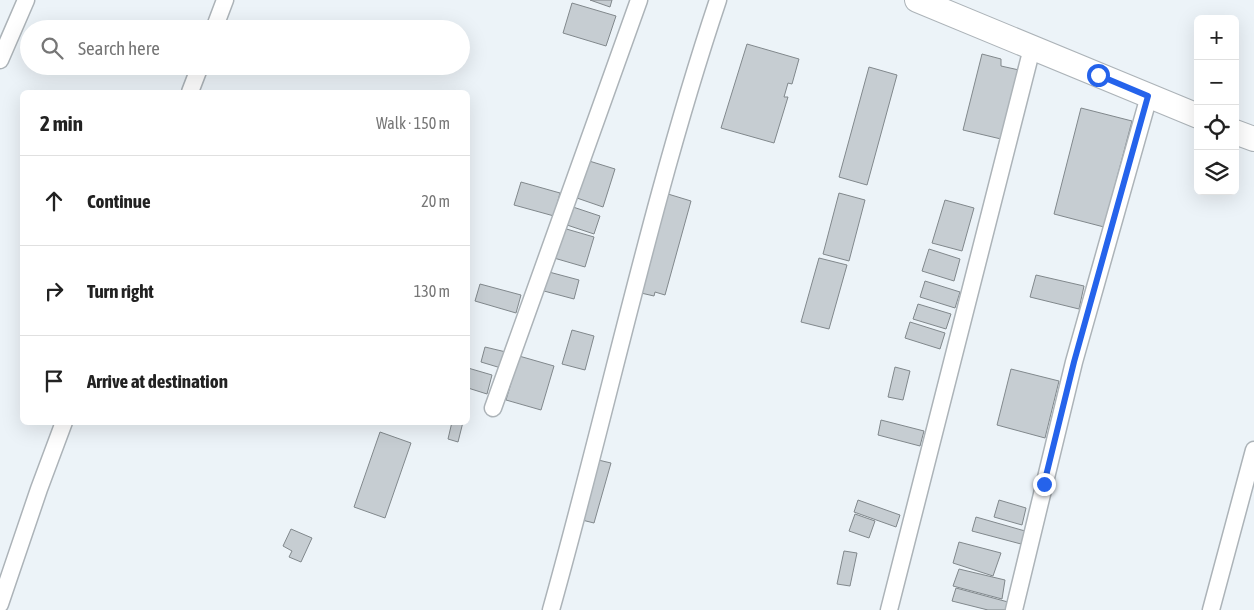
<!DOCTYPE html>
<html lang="en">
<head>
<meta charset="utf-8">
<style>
	:root { --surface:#fff; --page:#f6f6f6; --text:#222; --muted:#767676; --line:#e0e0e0 }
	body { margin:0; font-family:"Asap Condensed",sans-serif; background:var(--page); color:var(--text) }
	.controls { position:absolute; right:15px; top:15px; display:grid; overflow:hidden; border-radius:8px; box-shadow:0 5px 20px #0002 }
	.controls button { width:45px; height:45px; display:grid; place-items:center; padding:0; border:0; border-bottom:1px solid var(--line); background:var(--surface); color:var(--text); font:25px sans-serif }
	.stop { position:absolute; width:15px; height:15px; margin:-11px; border:4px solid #2563eb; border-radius:50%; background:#fff }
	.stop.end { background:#2563eb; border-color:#fff; box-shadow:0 1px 5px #0008 }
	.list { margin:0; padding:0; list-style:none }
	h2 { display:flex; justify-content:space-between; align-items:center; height:65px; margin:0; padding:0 20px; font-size:21px }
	h2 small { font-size:16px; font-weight:400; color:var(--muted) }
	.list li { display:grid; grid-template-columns:32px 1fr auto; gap:15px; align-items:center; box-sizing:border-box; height:90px; padding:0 20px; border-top:1px solid var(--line) }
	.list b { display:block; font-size:19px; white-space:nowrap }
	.list em { font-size:16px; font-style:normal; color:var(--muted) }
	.icon { flex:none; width:28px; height:28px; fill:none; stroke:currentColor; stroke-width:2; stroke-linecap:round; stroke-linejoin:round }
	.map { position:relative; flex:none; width:1254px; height:610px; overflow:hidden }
	.search { position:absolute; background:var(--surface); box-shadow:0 5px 20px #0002; left:20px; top:20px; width:450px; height:55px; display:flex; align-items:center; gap:12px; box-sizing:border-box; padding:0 18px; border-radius:28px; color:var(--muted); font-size:19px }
	.panel { position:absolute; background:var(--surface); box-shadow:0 5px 20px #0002; left:20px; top:90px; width:450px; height:335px; border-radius:8px }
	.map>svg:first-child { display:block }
	.building { fill:#c6cdd2; stroke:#81888c }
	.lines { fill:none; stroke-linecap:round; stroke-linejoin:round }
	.minor-casing { stroke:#acb3b8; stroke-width:19 }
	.secondary-casing { stroke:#acb3b8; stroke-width:26 }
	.minor { stroke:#fff; stroke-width:16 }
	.secondary { stroke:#fff; stroke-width:24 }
	.route { stroke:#2563eb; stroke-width:6 }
</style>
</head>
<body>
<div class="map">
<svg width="1254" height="610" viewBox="0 0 1254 610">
	<rect width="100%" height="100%" fill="#ecf3f8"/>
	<g class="building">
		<path d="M590 0H612L610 7Z"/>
		<path d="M572 3 616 16 606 46 563 33Z"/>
		<path d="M747 44 799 59 792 84 788 83 784 97H788L774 143 721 128Z"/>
		<path d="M982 54 1001 59V66L1019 70 1001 139 963 130Z"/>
		<path d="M869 67 897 75 867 185 839 177Z"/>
		<path d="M1081 108 1132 121 1104 227 1054 214Z"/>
		<path d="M586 160 615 169 603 207 574 197Z"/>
		<path d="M521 182 560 193 554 216 514 205Z"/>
		<path d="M839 193 865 200 849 261 823 254Z"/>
		<path d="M668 194 691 201 665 295 655 292 654 296 641 293Z"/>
		<path d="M945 200 974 208 962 251 932 243Z"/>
		<path d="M570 206 600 216 594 234 564 224Z"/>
		<path d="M563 228 594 237 585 267 554 258Z"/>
		<path d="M929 249 960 259 954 281 922 271Z"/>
		<path d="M819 258 847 265 829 329 801 322Z"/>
		<path d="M549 272 579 280 574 299 544 291Z"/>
		<path d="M1036 275 1084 286 1079 309 1030 297Z"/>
		<path d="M925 281 960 292 955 308 920 297Z"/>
		<path d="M480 284 521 295 516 313 475 301Z"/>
		<path d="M918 304 951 314 946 329 913 319Z"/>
		<path d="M910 322 945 333 940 349 905 338Z"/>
		<path d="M572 330 594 336 585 370 562 364Z"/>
		<path d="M485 347 506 352 501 368 481 362Z"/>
		<path d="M519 356 554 366 541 410 506 400Z"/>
		<path d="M895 367 910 371 903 400 888 397Z"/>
		<path d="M468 368 492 375 487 394 468 388Z"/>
		<path d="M1011 369 1059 381 1045 438 997 425Z"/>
		<path d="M881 420 924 431 920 446 878 435Z"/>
		<path d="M452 422H463L458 442 448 439Z"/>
		<path d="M380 432 411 443 385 518 354 507Z"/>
		<path d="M594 459 611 463 594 523 578 519Z"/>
		<path d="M858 500 900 515 896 527 854 512Z"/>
		<path d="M999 500 1026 508 1022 525 994 517Z"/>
		<path d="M855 514 875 521 869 538 849 531Z"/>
		<path d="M976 517 1025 531 1021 544 972 531Z"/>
		<path d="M291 529 312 538 301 562 289 557 292 551 283 546Z"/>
		<path d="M959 542 1001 553 993 576 953 563Z"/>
		<path d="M844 551 857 553 850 586 837 584Z"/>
		<path d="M959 569 1005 580 1002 599 953 586Z"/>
		<path d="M956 588 1008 602 1006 610H988L952 601Z"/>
	</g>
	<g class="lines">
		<g class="minor-casing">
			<g id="minor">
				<path d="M214 29 225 0"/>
				<path d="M0 60 26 0"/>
				<path d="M190 92 200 66"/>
				<path d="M493 408 639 0"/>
				<path d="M0 604 39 489 64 422"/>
				<path d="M551 610C608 407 651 200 718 0"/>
				<path d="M889 610 1032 48"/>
				<path d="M1014 610 1074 362 1149 96"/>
				<path d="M1211 610 1254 450"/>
			</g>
		</g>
		<g class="secondary-casing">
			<g id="secondary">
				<path d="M917 0 1198 116"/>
				<path d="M1235 132 1254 139"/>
			</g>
		</g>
		<use href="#minor" class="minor"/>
		<use href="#secondary" class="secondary"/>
	</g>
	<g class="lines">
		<path class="route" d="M1044 484 1074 362 1148 96 1098 75"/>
	</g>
</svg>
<div class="controls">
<button>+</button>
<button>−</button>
<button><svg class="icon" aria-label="locate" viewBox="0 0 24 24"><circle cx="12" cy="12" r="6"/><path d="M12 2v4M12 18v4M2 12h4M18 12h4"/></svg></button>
<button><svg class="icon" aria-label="layers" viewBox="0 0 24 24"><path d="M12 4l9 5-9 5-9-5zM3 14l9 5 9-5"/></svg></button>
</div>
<div class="stop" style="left:1098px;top:75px"></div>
<div class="stop end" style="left:1044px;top:484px"></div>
<div class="search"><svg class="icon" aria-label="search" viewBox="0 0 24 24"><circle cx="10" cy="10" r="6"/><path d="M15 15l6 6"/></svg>Search here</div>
<section class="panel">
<h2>2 min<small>Walk · 150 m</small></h2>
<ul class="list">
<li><svg class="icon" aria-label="ahead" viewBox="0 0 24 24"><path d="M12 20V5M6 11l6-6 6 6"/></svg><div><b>Continue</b></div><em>20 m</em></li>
<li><svg class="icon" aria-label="right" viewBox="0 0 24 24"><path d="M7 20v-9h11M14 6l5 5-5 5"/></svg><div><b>Turn right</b></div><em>130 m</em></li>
<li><svg class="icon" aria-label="arrive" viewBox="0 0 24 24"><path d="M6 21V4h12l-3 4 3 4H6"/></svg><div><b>Arrive at destination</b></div></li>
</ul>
</section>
</div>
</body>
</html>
